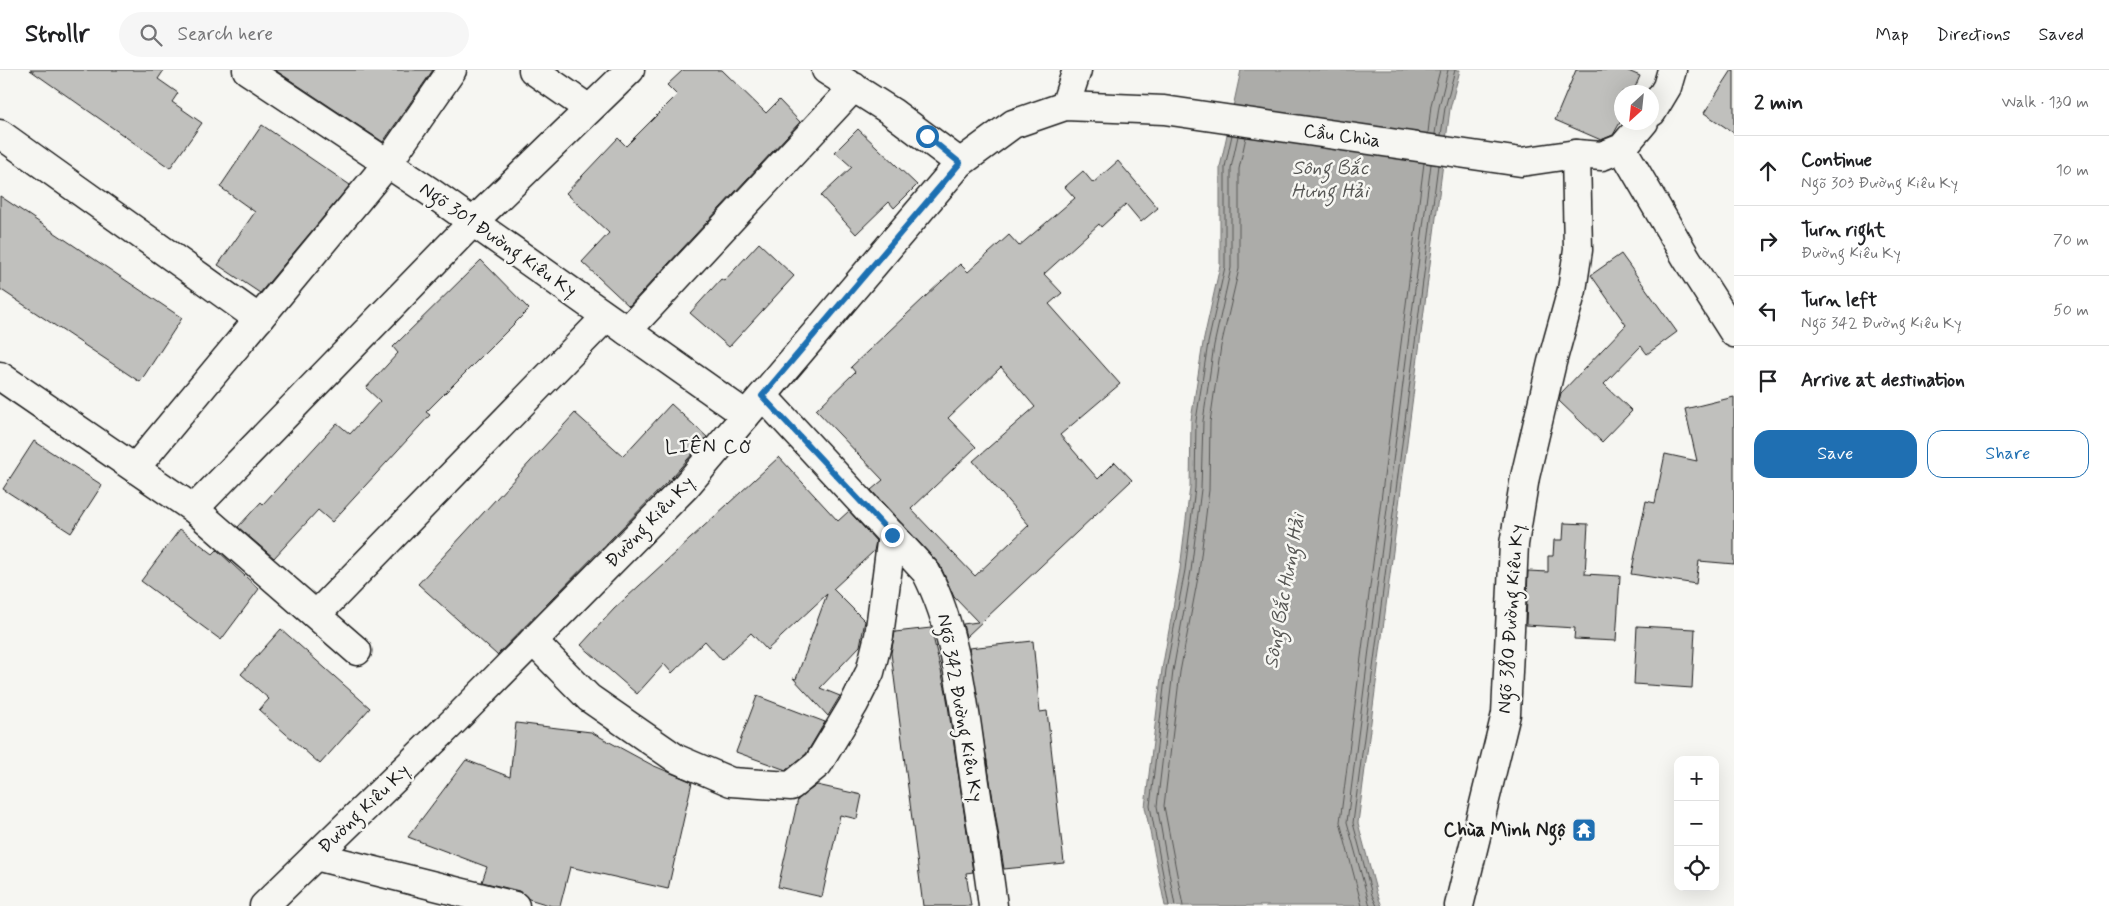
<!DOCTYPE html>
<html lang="en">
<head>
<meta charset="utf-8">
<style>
	:root { --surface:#fff; --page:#f6f6f6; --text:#202124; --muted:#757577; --line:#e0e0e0; --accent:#1f6fb2 }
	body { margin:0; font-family:Mynerve,sans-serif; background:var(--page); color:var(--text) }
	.controls { position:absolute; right:15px; bottom:15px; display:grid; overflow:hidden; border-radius:10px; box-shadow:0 5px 20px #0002 }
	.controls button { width:45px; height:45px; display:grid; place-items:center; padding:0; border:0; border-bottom:1px solid var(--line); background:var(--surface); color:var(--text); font:25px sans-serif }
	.compass { position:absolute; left:1614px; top:15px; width:45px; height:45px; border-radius:50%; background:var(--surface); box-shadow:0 5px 20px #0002; rotate:207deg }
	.stop { position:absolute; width:15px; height:15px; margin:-11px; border:4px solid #1f6fb2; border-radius:50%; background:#fff }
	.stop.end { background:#1f6fb2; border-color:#fff; box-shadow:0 1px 5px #0008 }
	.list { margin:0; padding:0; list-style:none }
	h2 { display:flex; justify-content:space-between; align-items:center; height:65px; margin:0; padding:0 20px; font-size:21px }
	h2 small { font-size:16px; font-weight:400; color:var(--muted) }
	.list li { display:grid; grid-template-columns:32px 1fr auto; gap:15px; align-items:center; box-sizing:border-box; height:70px; padding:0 20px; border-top:1px solid var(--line) }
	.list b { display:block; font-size:19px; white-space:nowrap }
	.list p { margin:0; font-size:16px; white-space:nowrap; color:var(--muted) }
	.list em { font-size:16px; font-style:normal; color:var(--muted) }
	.actions { display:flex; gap:10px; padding:15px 20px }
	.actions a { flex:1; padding:11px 0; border:1px solid var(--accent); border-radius:15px; text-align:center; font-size:18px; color:var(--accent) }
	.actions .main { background:var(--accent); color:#fff }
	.icon { flex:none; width:28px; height:28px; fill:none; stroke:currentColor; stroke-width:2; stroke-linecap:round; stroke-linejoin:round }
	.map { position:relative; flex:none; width:1734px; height:836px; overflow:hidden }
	header { display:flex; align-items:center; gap:30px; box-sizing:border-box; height:70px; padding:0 25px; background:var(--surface); border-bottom:1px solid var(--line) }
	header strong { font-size:24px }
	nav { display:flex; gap:28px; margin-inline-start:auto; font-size:18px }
	.search { width:350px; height:45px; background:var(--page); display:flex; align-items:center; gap:12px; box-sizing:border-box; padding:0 18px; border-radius:28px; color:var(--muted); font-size:19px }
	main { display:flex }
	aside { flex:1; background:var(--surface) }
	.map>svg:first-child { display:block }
	.water { fill:#acaca9; stroke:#727271 }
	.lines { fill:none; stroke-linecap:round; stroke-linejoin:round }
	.shore { stroke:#565654; stroke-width:1 }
	.building { fill:#c0c0bd; stroke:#1c1c1c; fill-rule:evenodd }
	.street-casing { stroke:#1c1c1c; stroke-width:31 }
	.secondary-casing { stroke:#1c1c1c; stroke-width:31 }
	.street { stroke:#f6f6f2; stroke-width:28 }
	.secondary { stroke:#f6f6f2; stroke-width:28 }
	.route { stroke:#1f6fb2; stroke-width:6 }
	.labels { text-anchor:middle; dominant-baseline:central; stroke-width:5; stroke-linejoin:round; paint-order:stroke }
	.street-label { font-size:19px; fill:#1c1c1c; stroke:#f6f6f2 }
	.poi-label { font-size:19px; font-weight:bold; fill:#1c1c1c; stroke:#f6f6f2; text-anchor:end }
	.water-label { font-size:20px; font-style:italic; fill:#565654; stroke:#f6f6f2 }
	.neighbourhood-label { font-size:20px; letter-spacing:1px; fill:#1c1c1c; stroke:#f6f6f2 }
</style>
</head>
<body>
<header>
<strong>Strollr</strong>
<div class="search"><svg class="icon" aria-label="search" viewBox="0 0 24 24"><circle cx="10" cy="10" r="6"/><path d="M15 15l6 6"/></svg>Search here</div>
<nav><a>Map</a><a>Directions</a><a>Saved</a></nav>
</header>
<main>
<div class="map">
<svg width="1734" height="836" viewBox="0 0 1734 836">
	<rect width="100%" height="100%" fill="#f6f6f2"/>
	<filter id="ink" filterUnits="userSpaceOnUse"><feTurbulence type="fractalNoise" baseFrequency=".02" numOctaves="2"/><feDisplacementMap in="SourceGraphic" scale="10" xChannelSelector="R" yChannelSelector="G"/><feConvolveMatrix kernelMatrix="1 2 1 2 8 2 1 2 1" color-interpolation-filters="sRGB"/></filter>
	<g filter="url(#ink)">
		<path class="water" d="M1241 0H1460L1450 39 1358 753 1377 824 1382 836H1165L1145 737 1162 599 1180 499 1190 417 1191 350 1203 273 1220 196V97Z"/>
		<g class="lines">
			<g class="shore">
				<path d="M1428 63 1431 35 1440 0"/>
				<path d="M1435 64 1439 37 1448 0"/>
				<path d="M1441 65 1445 38 1455 0"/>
				<path d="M1169 836 1150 736 1166 600 1185 500 1195 418 1196 351 1208 273 1225 197V97L1232 65"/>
				<path d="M1175 836 1157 736 1173 601 1191 501 1201 419 1203 351 1214 275 1231 198V98L1238 66"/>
				<path d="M1183 836 1164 736 1180 602 1199 502 1209 420 1210 352 1221 276 1239 199V99L1246 67"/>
				<path d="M1362 836 1340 752 1424 93"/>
				<path d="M1370 836 1347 752 1431 94"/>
				<path d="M1377 836 1372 825 1353 753 1438 95"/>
			</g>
		</g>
		<g class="building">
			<path d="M30 0H164L158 9 178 23 172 32 202 53 170 98Z"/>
			<path d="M275 0H433L383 72Z"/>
			<path d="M683 0H722L766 43 779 30 800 52 629 236 582 192 609 163 566 123 618 68 626 76 677 25 667 15Z"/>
			<path d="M1576 0H1626L1640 6 1633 22H1622V49L1613 65 1601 70 1555 50Z"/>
			<path d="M1732 0H1734V63L1704 43Z"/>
			<path d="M262 55 350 115 260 223 218 195 255 142 220 117Z"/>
			<path d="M858 59 917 115 894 138 889 132 856 164 821 126 852 97 835 82Z"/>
			<path d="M1118 91 1158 138 1141 152 1126 134 1101 157 1099 154 1044 204 1062 223 1049 234 1120 314 1060 365 1098 409 1115 392 1132 410 966 567 963 554 978 552 954 527 940 495 871 420 883 410 816 340 855 302 851 297 960 194 968 202 1009 165 1019 176 1075 128 1065 117 1083 101 1093 113ZM1001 297 1035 337 973 391 1029 455 975 506 911 439 976 377 948 348Z"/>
			<path d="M0 126 182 248 140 312 0 219Z"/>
			<path d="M759 173 794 206 729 277 690 243 721 209 724 211Z"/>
			<path d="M1621 184 1677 262 1647 284 1641 276 1604 314 1632 341 1602 372 1559 331 1561 323 1626 255 1591 205Z"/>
			<path d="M481 190 529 239 426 342 430 345 332 452 318 440 274 488 238 457 261 432 263 434 337 353 350 364 380 331 366 318 398 283 393 277Z"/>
			<path d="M1734 327V494L1699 491 1696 514 1631 504 1646 431 1655 433 1665 384 1697 391 1685 339Z"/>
			<path d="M671 334 707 367 674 405 497 585 418 514 575 343 623 386Z"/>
			<path d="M34 371 102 415 71 463 3 419Z"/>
			<path d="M779 387 838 451 849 441 876 471 874 481 833 519 865 551 860 576 820 618 840 626 828 646 793 608 796 609 827 524 767 580 751 563 722 590 705 571 672 603 664 594 637 624 581 575 614 539Z"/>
			<path d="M1564 453 1588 454 1585 504 1620 506 1616 571 1574 569 1575 558 1526 555 1528 501 1548 502V486H1553L1554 470H1563Z"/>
			<path d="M180 459 213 484 217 480 259 519 221 570 141 511Z"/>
			<path d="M1637 556 1695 559 1692 618 1634 614Z"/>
			<path d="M931 558 946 622 973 802 966 803 971 836H923L891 583 895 562Z"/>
			<path d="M281 559 370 638 320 694 259 640 269 629 241 604Z"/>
			<path d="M1033 571 1040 642 1047 641 1064 793 1004 799 969 578Z"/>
			<path d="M757 626 825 652 806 684 786 700 736 682Z"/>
			<path d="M516 653 591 662 652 695 692 712 668 819 570 797 560 836H552L529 829 519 821 482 812 487 797 408 767 466 690 510 707Z"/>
			<path d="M817 715 862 725 857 749 840 745 822 827 778 817 798 729Z"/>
		</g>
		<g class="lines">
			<g class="street-casing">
				<g id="street">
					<path d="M247 0 429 121 746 345"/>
					<path d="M533 0 589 39"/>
					<path d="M826 0 892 42 960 93"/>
					<path d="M1065 36 1077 0"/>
					<path d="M0 64 259 249"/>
					<path d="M1622 78 1687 189 1734 263"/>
					<path d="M627 261 854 17"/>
					<path d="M0 306 194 439 473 152 630 0"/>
					<path d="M763 326 926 502C956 560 963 629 972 693 979 741 987 788 993 836"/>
					<path d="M136 397 388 93 452 0"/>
					<path d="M194 439 357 581"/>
					<path d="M317 544 606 247"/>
					<path d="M533 571 589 628 677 689 731 712 791 716 818 694 854 634 870 602 879 566 892 465"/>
					<path d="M315 786 515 836"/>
					<path d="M1459 836 1506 644 1514 474 1525 407 1552 292 1572 220 1578 180 1576 84"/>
				</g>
			</g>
			<g class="secondary-casing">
				<g id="secondary">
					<path d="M1652 42 1667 17 1672 0"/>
					<path d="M264 836 454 651 686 416 960 93 1013 54 1065 36 1164 40 1521 92 1576 84 1602 86 1622 78 1644 52"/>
				</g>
			</g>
			<use href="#street" class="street"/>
			<use href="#secondary" class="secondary"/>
		</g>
	</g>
	<g class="lines" filter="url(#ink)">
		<path class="route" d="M892 465 762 326 960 93 927 66"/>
	</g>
	<defs>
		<g id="temple-square" transform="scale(1.25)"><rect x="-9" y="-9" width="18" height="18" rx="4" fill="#1f6fb2" stroke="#f6f6f2"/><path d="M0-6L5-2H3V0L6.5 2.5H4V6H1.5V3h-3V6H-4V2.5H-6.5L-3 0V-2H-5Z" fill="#fff"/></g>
	</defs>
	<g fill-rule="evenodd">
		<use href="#temple-square" x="1584" y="760"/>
	</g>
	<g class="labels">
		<g class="street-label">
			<text transform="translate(1342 66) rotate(8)">Cầu Chùa</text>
			<text transform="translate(498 170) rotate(35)">Ngõ 301 Đường Kiêu Kỵ</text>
			<text transform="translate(650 452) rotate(-46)">Đường Kiêu Kỵ</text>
			<text transform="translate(1511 549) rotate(-86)">Ngõ 380 Đường Kiêu Kỵ</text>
			<text transform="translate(960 638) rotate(80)">Ngõ 342 Đường Kiêu Kỵ</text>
			<text transform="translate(364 739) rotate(-44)">Đường Kiêu Kỵ</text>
		</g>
		<g class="poi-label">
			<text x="1566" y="760">Chùa Minh Ngộ</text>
		</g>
		<g class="water-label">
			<text x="1330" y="98">Sông Bắc<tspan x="1330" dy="23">Hưng Hải</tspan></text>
			<text transform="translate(1285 521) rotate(-80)">Sông Bắc Hưng Hải</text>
		</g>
		<g class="neighbourhood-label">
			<text x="709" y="377">LIÊN CƠ</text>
		</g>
	</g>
</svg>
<div class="controls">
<button>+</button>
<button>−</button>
<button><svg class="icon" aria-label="locate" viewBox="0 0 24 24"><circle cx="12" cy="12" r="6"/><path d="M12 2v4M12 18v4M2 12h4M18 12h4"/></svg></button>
</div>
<svg class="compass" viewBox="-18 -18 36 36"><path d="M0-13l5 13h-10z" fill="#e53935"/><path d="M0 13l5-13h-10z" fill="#757577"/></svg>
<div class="stop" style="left:927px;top:66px"></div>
<div class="stop end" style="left:892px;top:465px"></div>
</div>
<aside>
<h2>2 min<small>Walk · 130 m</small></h2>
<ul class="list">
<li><svg class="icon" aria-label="ahead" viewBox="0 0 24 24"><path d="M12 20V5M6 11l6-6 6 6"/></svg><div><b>Continue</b><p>Ngõ 303 Đường Kiêu Kỵ</p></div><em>10 m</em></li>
<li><svg class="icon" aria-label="right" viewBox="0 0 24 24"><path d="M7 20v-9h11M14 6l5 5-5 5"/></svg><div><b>Turn right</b><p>Đường Kiêu Kỵ</p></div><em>70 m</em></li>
<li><svg class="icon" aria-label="left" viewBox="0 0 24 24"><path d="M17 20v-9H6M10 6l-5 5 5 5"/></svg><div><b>Turn left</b><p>Ngõ 342 Đường Kiêu Kỵ</p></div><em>50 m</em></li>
<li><svg class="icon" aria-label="arrive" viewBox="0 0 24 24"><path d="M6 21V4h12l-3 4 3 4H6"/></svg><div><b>Arrive at destination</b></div></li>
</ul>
<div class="actions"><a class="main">Save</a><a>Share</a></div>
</aside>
</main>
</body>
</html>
